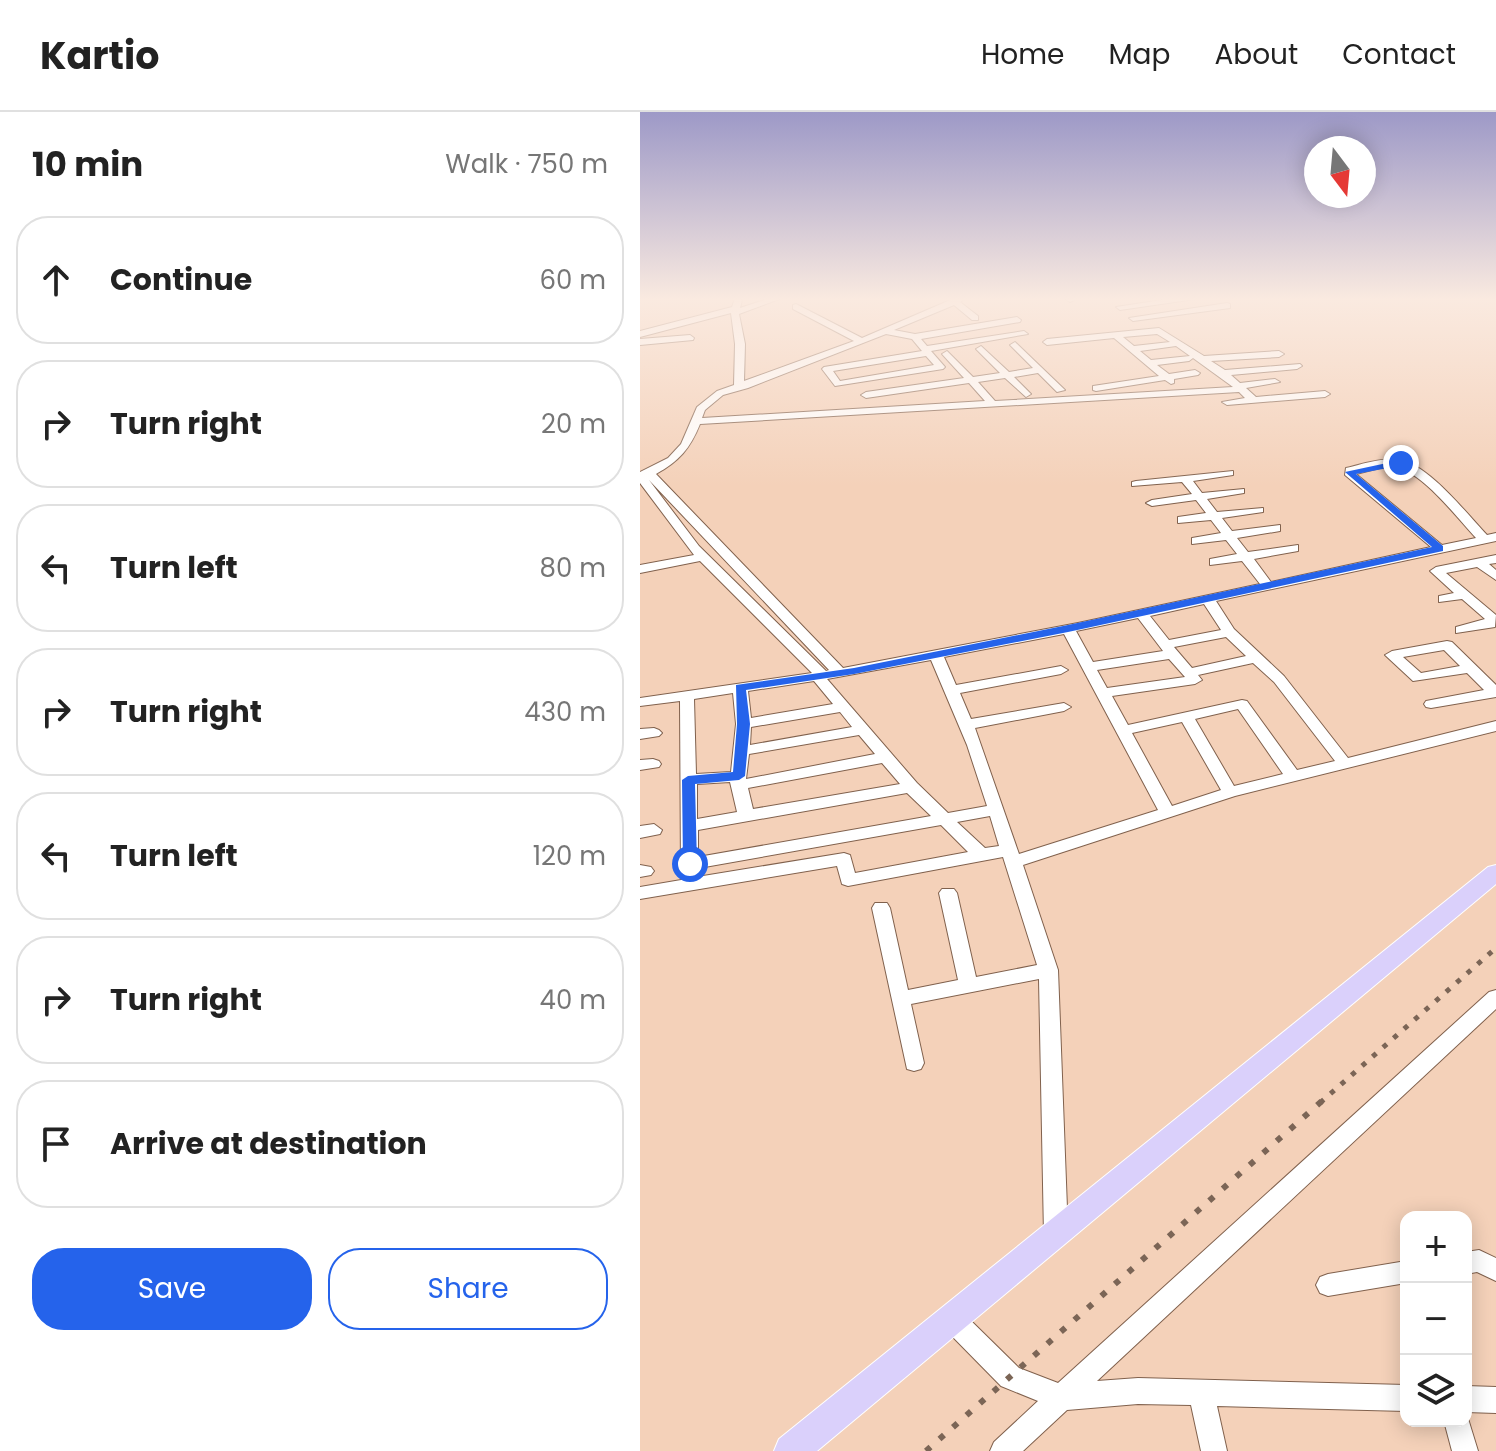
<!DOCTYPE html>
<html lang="en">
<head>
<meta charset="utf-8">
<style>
	:root { --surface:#fff; --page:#f6f6f6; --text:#222; --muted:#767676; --line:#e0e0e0; --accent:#2563eb }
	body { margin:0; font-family:Poppins,sans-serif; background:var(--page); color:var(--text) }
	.controls { position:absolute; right:24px; bottom:24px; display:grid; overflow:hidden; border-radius:16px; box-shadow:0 4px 20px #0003 }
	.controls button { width:72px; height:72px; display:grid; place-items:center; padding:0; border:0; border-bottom:2px solid var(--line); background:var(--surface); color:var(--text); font:40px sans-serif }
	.compass { position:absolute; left:664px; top:24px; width:72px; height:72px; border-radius:50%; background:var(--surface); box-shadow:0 4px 20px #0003; rotate:164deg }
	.stop { position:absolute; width:24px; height:24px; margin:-18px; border:6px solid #2563eb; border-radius:50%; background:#fff }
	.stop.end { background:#2563eb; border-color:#fff; box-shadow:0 2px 8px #0008 }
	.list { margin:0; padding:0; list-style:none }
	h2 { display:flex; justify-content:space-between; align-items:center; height:104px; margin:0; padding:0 32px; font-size:34px }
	h2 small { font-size:26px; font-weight:400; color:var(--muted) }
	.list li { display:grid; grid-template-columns:52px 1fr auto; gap:24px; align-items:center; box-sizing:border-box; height:128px; margin:0 16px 16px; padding:0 16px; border:2px solid var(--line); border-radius:32px }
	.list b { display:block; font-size:30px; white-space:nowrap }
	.list em { font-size:26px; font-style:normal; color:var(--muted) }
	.actions { display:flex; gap:16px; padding:24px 32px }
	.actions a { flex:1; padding:18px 0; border:2px solid var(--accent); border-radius:32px; text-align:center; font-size:28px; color:var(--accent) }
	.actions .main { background:var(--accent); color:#fff }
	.icon { flex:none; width:44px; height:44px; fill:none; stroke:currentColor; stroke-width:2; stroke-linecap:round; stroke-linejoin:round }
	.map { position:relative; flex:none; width:856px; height:1339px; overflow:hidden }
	header { display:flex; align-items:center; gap:48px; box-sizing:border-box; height:112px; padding:0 40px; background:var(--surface); border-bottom:2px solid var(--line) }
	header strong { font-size:38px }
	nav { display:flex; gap:44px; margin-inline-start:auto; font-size:28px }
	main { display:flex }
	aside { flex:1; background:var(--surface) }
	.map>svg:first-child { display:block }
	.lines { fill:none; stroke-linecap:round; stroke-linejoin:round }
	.minor-casing { stroke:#80614d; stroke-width:2 }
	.major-casing { stroke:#fff; stroke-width:2 }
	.minor { fill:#fff; fill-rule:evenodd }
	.major { fill:#dad0fb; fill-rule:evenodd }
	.rail-far1 { stroke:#7b6556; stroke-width:5; stroke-dasharray:5 9; stroke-linecap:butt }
	.rail { stroke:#7b6556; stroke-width:6; stroke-dasharray:6 12; stroke-linecap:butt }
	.route { fill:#2563eb }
</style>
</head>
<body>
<header>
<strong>Kartio</strong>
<nav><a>Home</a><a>Map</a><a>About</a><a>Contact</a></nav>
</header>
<main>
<aside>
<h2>10 min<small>Walk · 750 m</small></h2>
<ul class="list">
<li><svg class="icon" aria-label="ahead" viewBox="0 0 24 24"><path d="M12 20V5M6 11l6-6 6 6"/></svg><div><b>Continue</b></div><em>60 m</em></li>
<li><svg class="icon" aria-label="right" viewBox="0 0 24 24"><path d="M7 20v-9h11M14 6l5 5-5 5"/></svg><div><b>Turn right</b></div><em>20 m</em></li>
<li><svg class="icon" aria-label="left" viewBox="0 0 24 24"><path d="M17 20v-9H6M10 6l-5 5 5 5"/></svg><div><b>Turn left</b></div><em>80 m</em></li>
<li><svg class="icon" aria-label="right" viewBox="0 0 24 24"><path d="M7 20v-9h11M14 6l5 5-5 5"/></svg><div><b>Turn right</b></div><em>430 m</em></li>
<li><svg class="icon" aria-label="left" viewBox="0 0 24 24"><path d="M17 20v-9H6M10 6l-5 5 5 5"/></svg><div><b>Turn left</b></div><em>120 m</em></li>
<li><svg class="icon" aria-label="right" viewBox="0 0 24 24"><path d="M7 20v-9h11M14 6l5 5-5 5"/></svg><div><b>Turn right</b></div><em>40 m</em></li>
<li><svg class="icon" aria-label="arrive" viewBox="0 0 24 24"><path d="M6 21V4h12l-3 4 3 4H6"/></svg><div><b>Arrive at destination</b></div></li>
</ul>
<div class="actions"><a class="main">Save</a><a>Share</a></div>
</aside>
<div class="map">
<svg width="856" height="1339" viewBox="0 0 856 1339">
	<rect width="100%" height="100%" fill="#f4d1b9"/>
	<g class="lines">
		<g class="minor-casing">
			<g id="minor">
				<path d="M95 186 102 188 100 196 130 186H142L99 202 105 232 104 269 214 229 153 197V193L156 192 222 226 315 186H326L320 190 338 204V208H332L314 193 254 218 275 222 377 205 381 208 380 210 281 227 287 234 384 219 388 222 291 239 305 255 303 257 195 274 182 257 184 255 282 239 272 227 246 222 108 276 83 283 65 298 62 306 345 289 329 271 226 286 221 283 226 280 324 266 302 242 307 239 333 265 360 261 336 237 341 234 369 260 393 256 370 233 375 230 425 278 417 280 398 261 374 265 391 282 386 285 365 266 338 270 355 289 593 275 553 246 549 249 517 253 529 262 555 258 560 261 558 263 534 267V271L531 272 525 268 456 279 453 278V274L519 264 474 226 407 233 403 230 407 227 519 216 564 244 639 239 644 242 639 245 571 249 585 258 660 252 662 254 657 257 591 263 600 271 635 267 640 270 606 276 616 285 685 279 690 282 685 285 587 293 582 290 605 286 599 280 60 312C50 337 39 349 16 362L203 556 438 511 620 472 602 449 570 453V447L597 442 586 428 552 432V426L581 421 571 408 538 411V405L566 401 556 388 512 394 506 391 512 388 552 382 542 370 492 374V370L496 369 593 359V363L553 369 562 381 604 377V381L567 387 577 400 623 396V400L582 406 592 419 640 413V419L597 426 608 440 658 433V439L614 447 631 470 791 435 705 363 706 356C722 352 740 346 756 347 787 350 826 401 847 423L856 421V429L576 489 594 517 644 564 708 646 856 609V619L595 684 383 753 418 858 428 1123 424 1131 416 1134 408 1131 404 1123 399 867 271 892 284 951 281 957 274 959 267 957 232 796 235 791H247L250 796 268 878 318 868 299 781 302 777H314L317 781 336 865 397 853 363 745 208 774 202 772 197 754 0 787V775L47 767 41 762 40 589 0 594V586L172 561 60 449 0 461V453L54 443 0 371V360L28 346 41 332 57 295 77 279 94 273 95 232 91 201 0 225V219L92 195ZM517 222 530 230 494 234 483 225ZM536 234 550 244 511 248 500 239ZM286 244 294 253 200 269 193 259ZM748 354C778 353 816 405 836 426L802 433 716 362ZM9 368 189 558 186 559 59 434ZM564 492 581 518 529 528 510 504ZM498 506 523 539 453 550 436 519ZM424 522 518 698 379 742 335 616 424 599 431 595 424 591 331 607 320 581 421 562 428 558 421 554 316 573 304 545ZM586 525 606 544 552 556 534 535ZM529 547 545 565 467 576 457 558ZM291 548 327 633 347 694 308 701 277 671 187 567ZM613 551 634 570 695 649 657 658 607 589 602 588 488 613 472 584 555 572 562 568 558 563ZM174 569 193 592 111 606 108 579ZM93 581 96 612 91 660 56 662 54 587ZM598 597 643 662 594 674 555 607ZM200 600 212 615 110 633 111 615ZM542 610 581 678 532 694 492 621ZM219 623 235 642 106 667 109 642ZM242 651 260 672 113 697 108 676ZM90 670 97 700 57 707V672ZM267 681 291 704 58 745V718ZM350 704 359 734 345 736 317 710ZM301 713 328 740 215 761 210 743 204 741 57 765 59 756Z"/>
				<path d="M424 186H433L434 188 430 190Z"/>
				<path d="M535 186H562L480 198 476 195Z"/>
				<path d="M587 191 590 192V196L493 209 489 206Z"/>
				<path d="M50 223 54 226 53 228 0 233V227Z"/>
				<path d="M856 443V451L849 452 856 458V468L837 455 806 461 856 503 855 515 816 521V515L845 507 822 487 799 490V484L814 481 790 459 796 455Z"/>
				<path d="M807 529 812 530 856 573V585L791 596 786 595 784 592 786 589 844 578 827 561 773 569 745 543 752 539ZM804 538 820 554 781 561 763 545Z"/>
				<path d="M14 616 19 618 22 621 19 624 0 627V617Z"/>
				<path d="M13 647 19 649 21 652 19 655 0 658V648Z"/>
				<path d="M14 712 22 718 20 722 0 726V714Z"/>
				<path d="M0 753 11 755 14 759 11 763 0 765Z"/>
				<path d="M856 878V897L457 1269 498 1266 766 1273V1299L577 1294 587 1339H561L551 1293 498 1292 427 1298 383 1339H350L354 1330 398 1289 361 1274 303 1215 300 1207 303 1199 312 1195 321 1199 379 1256 418 1271 849 880Z"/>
				<path d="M839 1138 856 1146V1169L837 1160 826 1162V1140Z"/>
				<path d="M766 1149V1171L688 1184 680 1181 676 1173 680 1165 688 1162Z"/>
				<path d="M826 1274 856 1275V1301L826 1300 838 1339H812L804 1309H826Z"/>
			</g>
		</g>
		<g class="major-casing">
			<path id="major" d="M856 753V772L177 1339H134L139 1327 848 755Z"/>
		</g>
		<use href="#minor" class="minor"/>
		<use href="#major" class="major"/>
		<path class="rail-far1" d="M680 991 856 836"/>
		<path class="rail" d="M286 1339 682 989"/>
	</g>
	<linearGradient id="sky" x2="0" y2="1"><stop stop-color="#9d99c7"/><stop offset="0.5" stop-color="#faeae0"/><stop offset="1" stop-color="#faeae0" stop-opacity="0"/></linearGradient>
	<rect width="856" height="374" fill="url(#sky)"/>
	<path class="route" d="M761 348 764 353 716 362 803 434V439L428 520 214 562 106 578 110 612 105 664 99 668 55 672 57 752 50 757 43 752 42 668 48 664 93 660 97 612 96 573 214 556 428 513 792 435 705 360Z"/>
</svg>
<div class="controls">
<button>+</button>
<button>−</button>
<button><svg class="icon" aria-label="layers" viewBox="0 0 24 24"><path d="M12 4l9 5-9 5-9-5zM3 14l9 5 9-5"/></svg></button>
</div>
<svg class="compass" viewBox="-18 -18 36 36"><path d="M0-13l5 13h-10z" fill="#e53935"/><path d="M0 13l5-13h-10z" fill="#767676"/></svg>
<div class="stop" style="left:50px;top:752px"></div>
<div class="stop end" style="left:761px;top:351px"></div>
</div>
</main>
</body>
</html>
